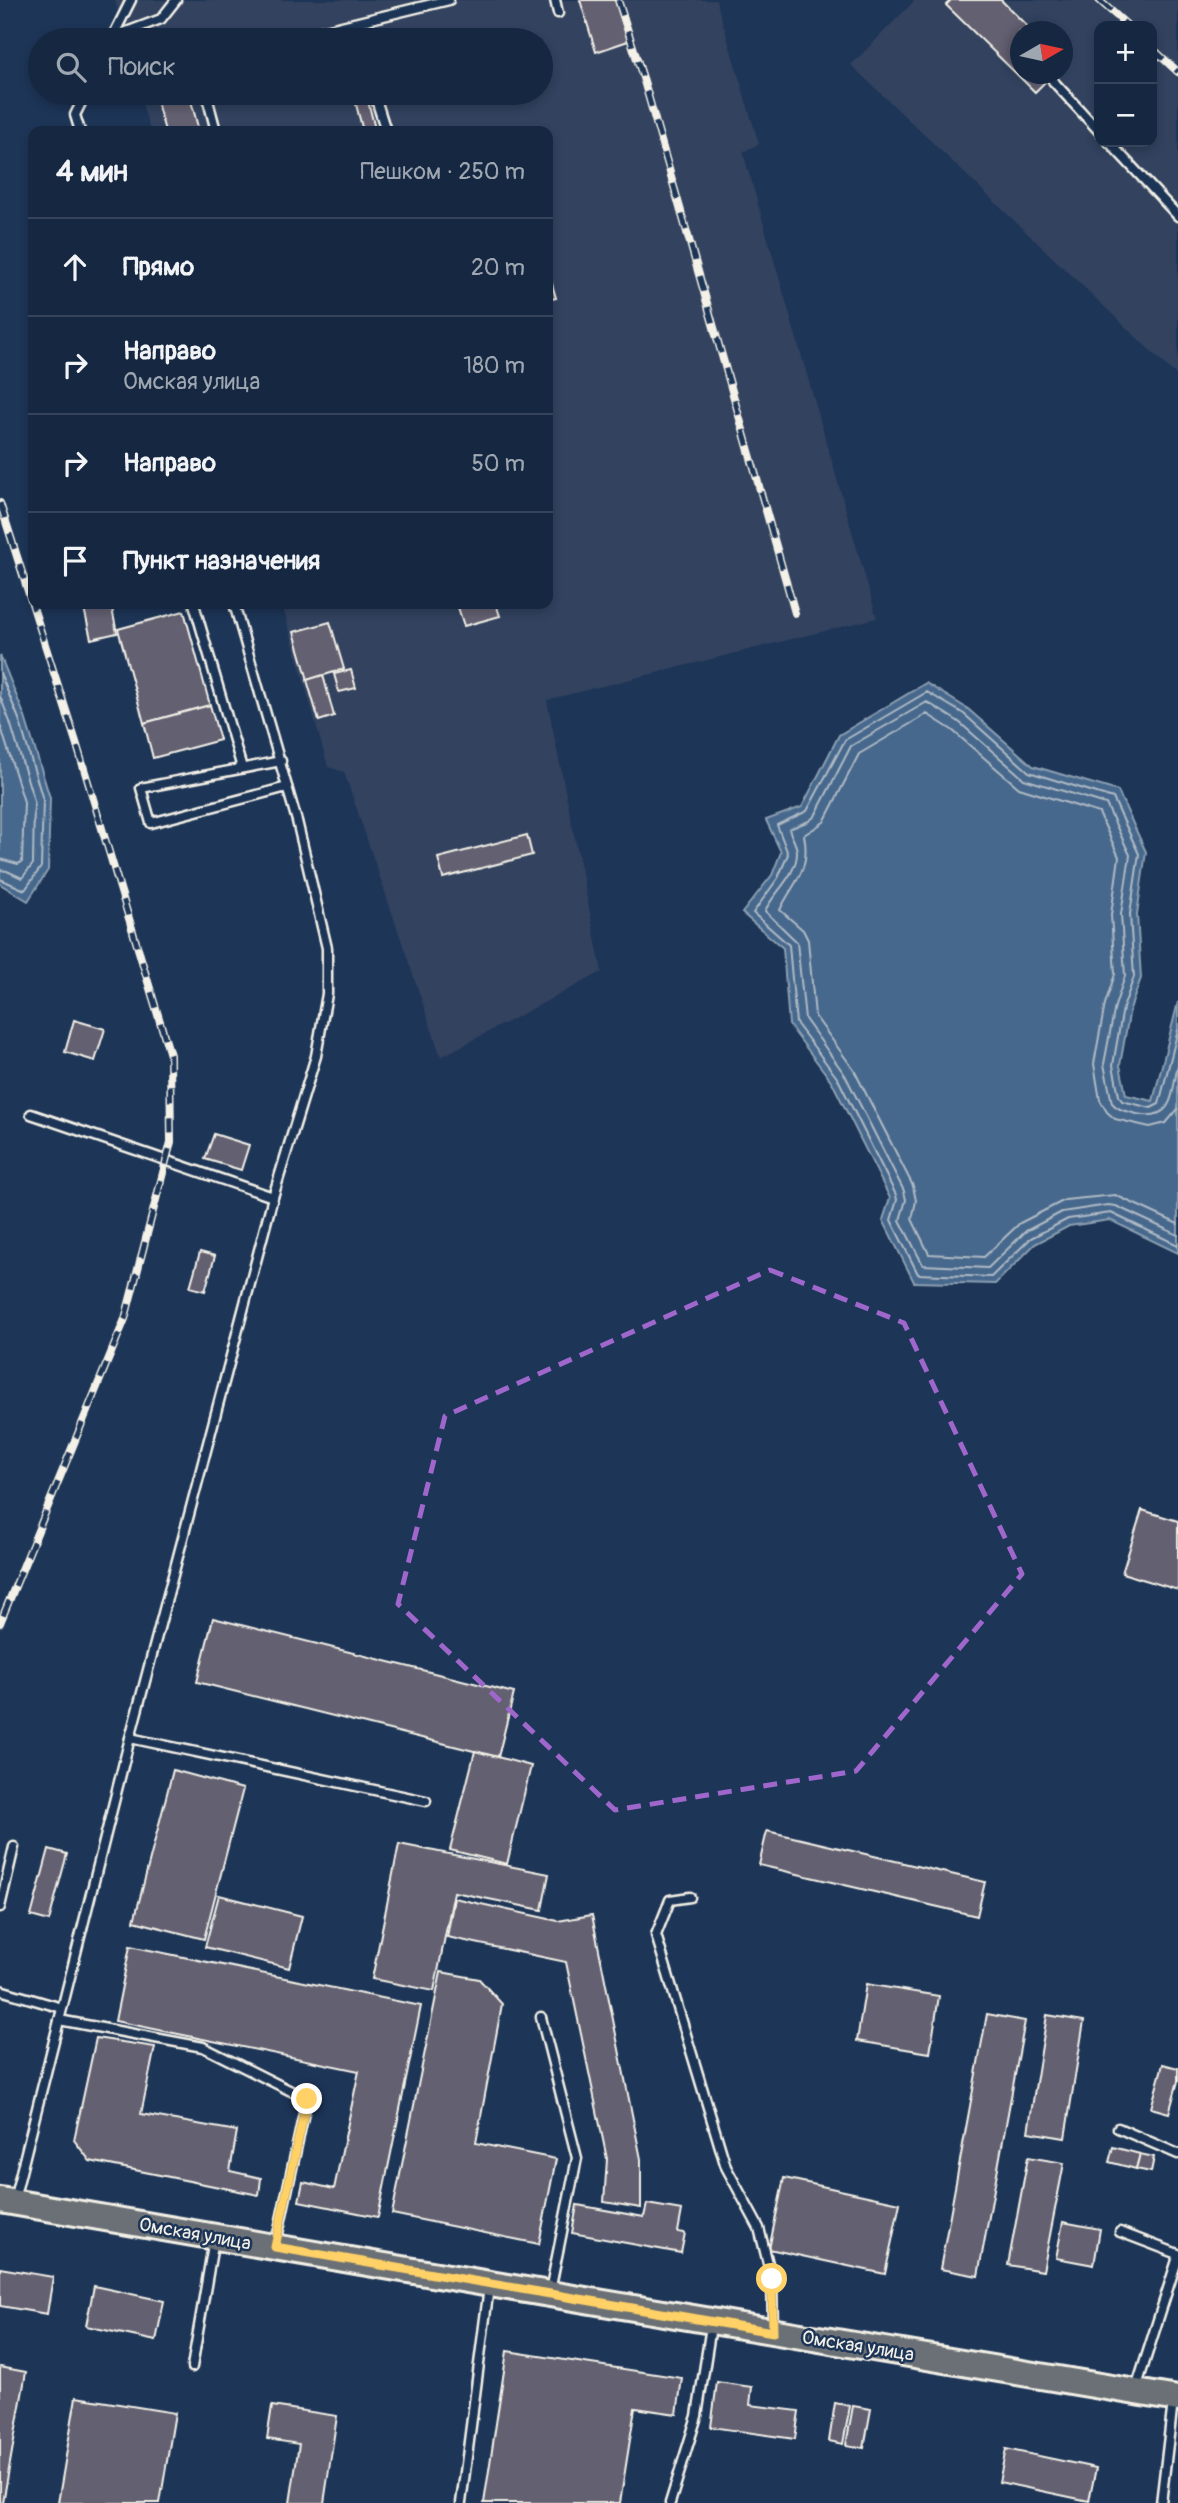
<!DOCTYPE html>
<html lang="ru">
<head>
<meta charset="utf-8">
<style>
	:root { --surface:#162841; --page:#23344c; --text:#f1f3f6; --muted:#9ea6b1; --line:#35445a }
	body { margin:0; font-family:Pangolin,sans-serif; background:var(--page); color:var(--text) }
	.controls { position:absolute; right:21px; top:21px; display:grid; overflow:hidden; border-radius:14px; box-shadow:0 4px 10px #0003 }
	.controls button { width:63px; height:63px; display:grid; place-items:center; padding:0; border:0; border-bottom:2px solid var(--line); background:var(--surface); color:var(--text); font:35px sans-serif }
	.compass { position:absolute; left:1010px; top:21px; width:63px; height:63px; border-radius:50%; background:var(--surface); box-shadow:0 4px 10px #0003; rotate:81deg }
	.stop { position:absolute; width:21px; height:21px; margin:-16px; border:5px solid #ffd166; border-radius:50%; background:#fff }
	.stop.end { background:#ffd166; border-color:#fff; box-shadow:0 2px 7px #0008 }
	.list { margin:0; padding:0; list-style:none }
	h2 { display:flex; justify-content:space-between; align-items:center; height:91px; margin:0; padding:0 28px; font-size:30px }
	h2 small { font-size:23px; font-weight:400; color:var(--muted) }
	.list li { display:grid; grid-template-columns:46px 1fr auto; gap:21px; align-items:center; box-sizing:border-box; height:98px; padding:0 28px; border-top:2px solid var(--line) }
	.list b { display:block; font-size:26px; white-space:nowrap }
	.list p { margin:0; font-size:23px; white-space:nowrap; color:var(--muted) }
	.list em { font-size:23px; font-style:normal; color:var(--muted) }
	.icon { flex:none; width:38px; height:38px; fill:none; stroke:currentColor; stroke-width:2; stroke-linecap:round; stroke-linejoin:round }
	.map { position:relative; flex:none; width:1178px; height:2503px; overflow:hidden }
	.search { position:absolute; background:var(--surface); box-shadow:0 4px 10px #0003; left:28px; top:28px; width:525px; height:77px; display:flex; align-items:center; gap:18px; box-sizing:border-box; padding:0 24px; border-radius:38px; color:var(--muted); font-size:26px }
	.panel { position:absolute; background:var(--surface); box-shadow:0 4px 10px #0003; left:28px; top:126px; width:525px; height:483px; border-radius:14px }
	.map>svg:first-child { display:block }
	.built { fill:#32425f; fill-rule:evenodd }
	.water { fill:#47688d; stroke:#8c9fb1; stroke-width:2 }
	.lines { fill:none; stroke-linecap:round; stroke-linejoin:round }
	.shore { stroke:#afbac4; stroke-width:2 }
	.building { fill:#646072; stroke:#f4f1e8; stroke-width:2 }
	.service-casing { stroke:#f4f1e8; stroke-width:13 }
	.primary-casing { stroke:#f4f1e8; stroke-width:30 }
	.service { stroke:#1d3557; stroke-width:8 }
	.primary { stroke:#6a7074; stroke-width:24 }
	.rail-casing { stroke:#f4f1e8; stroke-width:8 }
	.rail { stroke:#1d3557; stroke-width:5; stroke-dasharray:16; stroke-linecap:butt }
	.route { stroke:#ffd166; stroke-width:9 }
	.marked { fill:none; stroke:#9f67cb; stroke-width:5; stroke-dasharray:14 9; stroke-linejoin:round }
	.labels { text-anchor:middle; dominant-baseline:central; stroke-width:5; stroke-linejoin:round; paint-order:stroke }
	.street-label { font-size:19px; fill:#f4f1e8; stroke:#1d3557 }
</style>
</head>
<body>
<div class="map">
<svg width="1178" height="2503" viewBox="0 0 1178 2503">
	<rect width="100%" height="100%" fill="#1d3557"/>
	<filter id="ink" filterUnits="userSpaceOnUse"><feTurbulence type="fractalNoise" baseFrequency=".0143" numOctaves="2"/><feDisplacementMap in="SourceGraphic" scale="14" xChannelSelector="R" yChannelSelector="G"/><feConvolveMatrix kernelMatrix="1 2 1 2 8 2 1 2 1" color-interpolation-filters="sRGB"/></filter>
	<g filter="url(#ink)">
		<g class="built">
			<path d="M115 0H716L759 144 743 152 877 618 547 700 602 972 441 1057 344 772 328 767 282 604H548V131H150L139 93H541V40H125Z"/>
			<path d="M915 0H1178V377L851 65ZM1099 26H1152V142H1099ZM1020 32H1062V74H1020Z"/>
		</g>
		<g class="water">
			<path d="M0 655 25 717 50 798 48 870 28 901 0 884Z"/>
			<path d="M926 683 968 709 1033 766 1118 791 1146 852 1137 914 1141 978 1130 1009 1120 1065 1126 1095 1153 1101 1178 1002V1253L1110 1220 1069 1226 1035 1244 995 1284 914 1282 883 1220 890 1198 832 1082 789 1025 783 948 742 913 772 875 781 852 766 820 802 807 839 735Z"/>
		</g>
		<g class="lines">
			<g class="shore">
				<path d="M0 673 19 719 43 800 41 867 25 890 0 879"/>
				<path d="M0 696 10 722 34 801 33 864 22 878 7 871 0 870"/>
				<path d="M0 724 24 802 22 862 18 864 0 859"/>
				<path d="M1178 1030 1159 1104 1151 1108 1122 1101 1119 1096 1113 1065 1123 1008 1134 977 1130 914 1139 854 1113 798 1029 772 964 714 927 692 845 740 807 811 777 825 788 854 778 878 753 913 789 945 796 1023 838 1079 896 1195 897 1200 891 1220 918 1274 991 1277 1031 1238 1068 1219 1111 1213 1178 1245"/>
				<path d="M1178 1065C1171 1093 1175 1122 1137 1114 1127 1111 1119 1111 1112 1103L1104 1064 1115 1006 1125 976 1121 914 1130 855 1106 804 1024 779 959 722 927 702 851 746 815 816 809 821 789 829C791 836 796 843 797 851 798 874 774 892 765 911L797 942 805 1019 845 1075 904 1191 906 1200 900 1220 923 1265 988 1268 1026 1231 1062 1212 1108 1205 1116 1206 1178 1235"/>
				<path d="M1178 1109 1166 1123 1150 1127 1115 1119 1107 1112 1100 1100 1094 1064 1105 1004 1115 974 1111 915 1119 857 1099 813 1019 788 952 730 927 714 859 754 824 822 804 835C811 871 794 881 780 910L803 930 808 940 815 1016 854 1070 913 1186 916 1201 912 1219 929 1254 984 1257 1020 1223 1065 1200 1115 1195 1178 1224"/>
			</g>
		</g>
		<g class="building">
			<path d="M580 0H615L628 41 596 52Z"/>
			<path d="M951 0H1001L1033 32H1020V74H1053L1035 92 946 5Z"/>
			<path d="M163 93H189L199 131H165L155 95Z"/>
			<path d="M353 93H366L375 129 363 131Z"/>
			<path d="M548 270 556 298 548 300Z"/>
			<path d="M83 604H111L117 633 91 639Z"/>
			<path d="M457 604H496L500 616 464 626Z"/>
			<path d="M184 611 210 705 144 723 118 629Z"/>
			<path d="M330 622 344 669 308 680 294 632Z"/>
			<path d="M351 670 356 688 339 692 334 674Z"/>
			<path d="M323 675 334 716 319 721 307 680Z"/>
			<path d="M210 705 220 740 153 758 144 723Z"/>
			<path d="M527 835 532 855 443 878 438 858Z"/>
			<path d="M74 1020 105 1029 95 1061 65 1052Z"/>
			<path d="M214 1134 249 1145 241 1170 205 1159Z"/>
			<path d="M200 1252 215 1256 205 1291 190 1287Z"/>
			<path d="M1142 1510 1178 1521V1590L1122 1573Z"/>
			<path d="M213 1618 514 1693 498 1757 197 1682Z"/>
			<path d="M475 1751 531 1766 507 1864 450 1850Z"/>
			<path d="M173 1770 243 1789 204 1939 134 1921Z"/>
			<path d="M767 1831 985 1882 977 1916 759 1865Z"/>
			<path d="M399 1844 549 1874 542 1910 454 1892 434 1991 372 1979Z"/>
			<path d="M49 1849 67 1854 49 1921 31 1916Z"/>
			<path d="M219 1895 302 1916 289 1968 205 1947Z"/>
			<path d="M454 1898 558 1921 592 1915 641 2159V2208L604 2202 607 2159 566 1962 447 1937Z"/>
			<path d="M130 1946 421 2006 378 2217 299 2201 303 2182 334 2189 359 2071 115 2021Z"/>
			<path d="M441 1972 479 1979 502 2004 476 2143 556 2159 539 2244 392 2214Z"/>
			<path d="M866 1984 939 1996 930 2053 857 2041Z"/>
			<path d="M987 2014 1025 2021 978 2276 940 2269Z"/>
			<path d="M1047 2015 1084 2021 1065 2138 1028 2132Z"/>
			<path d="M96 2038 155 2047 141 2114 237 2131 230 2171 261 2178 259 2195 90 2161 74 2140Z"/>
			<path d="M1163 2064 1178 2068V2081L1169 2113 1151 2108Z"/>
			<path d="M1113 2147 1140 2154 1136 2169 1109 2162Z"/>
			<path d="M1140 2154 1154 2157 1151 2172 1136 2169Z"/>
			<path d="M1028 2157 1064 2163 1043 2271 1008 2265Z"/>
			<path d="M784 2178 900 2203 885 2274 769 2249Z"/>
			<path d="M647 2204 682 2210 678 2232 685 2233 681 2253 572 2233 577 2205 644 2217Z"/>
			<path d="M1063 2222 1100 2229 1094 2265 1056 2258Z"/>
			<path d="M0 2268 53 2277 47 2314 0 2306Z"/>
			<path d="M94 2286 164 2301 156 2341 86 2326Z"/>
			<path d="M507 2351 682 2378 677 2414 635 2408 620 2503H484Z"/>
			<path d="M0 2367 26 2372 3 2503H0Z"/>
			<path d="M717 2382 752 2387 750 2405 799 2411 795 2439 711 2427Z"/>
			<path d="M76 2397 175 2413 160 2503H58Z"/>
			<path d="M835 2403 850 2406 843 2444 829 2441Z"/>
			<path d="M272 2406 337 2416 324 2503H290L299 2444 267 2439Z"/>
			<path d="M853 2406 871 2409 864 2448 846 2445Z"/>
			<path d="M1006 2449 1096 2468 1089 2501 999 2482Z"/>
		</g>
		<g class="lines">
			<g class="service-casing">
				<g id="service">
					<path d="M555 0 558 13"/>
					<path d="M352 24 357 40"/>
					<path d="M113 37 161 19 176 0"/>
					<path d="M112 38 131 0"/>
					<path d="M284 40 449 0"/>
					<path d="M1053 81 1099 131"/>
					<path d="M206 93 216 131"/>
					<path d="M374 93 386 131"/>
					<path d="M80 131 75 115 86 93"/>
					<path d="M1109 142 1178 216"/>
					<path d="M194 604 242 768"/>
					<path d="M281 761 141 788 151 823 287 787"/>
					<path d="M31 1114 273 1197"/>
					<path d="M130 1738 426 1801"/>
					<path d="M690 1897 670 1900 656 1935 726 2167 759 2228 772 2279 773 2329"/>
					<path d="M0 1907 14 1847"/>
					<path d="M0 1990 62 2008"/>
					<path d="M541 2017 577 2158 550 2291"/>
					<path d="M59 2020 203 2047 307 2099 276 2243"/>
					<path d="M1118 2128 1178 2154"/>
					<path d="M14 2200 130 1738 273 1197 316 1056 327 994V948L297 821 234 604"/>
					<path d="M1120 2232 1178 2254"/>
					<path d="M192 2367 214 2239"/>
					<path d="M1136 2389 1178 2257"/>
					<path d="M461 2503 489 2287"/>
					<path d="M670 2503 697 2416 711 2326"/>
					<path d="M1161 2503 1173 2402"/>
				</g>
			</g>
			<g class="primary-casing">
				<path id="primary" d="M0 2200 490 2284 1178 2399"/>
			</g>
			<use href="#service" class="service"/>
			<use href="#primary" class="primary"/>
			<g class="rail-casing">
				<g id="rail">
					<path d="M618 0 644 81 795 613"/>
					<path d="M1099 0 1128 26"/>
					<path d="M1152 48 1178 72"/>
					<path d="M0 503 76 742 170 1055 171 1142 125 1319 0 1623"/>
				</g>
			</g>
			<use href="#rail" class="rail"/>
		</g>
	</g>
	<g class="lines" filter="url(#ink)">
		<path class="route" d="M307 2099 275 2247 773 2332 772 2279"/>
	</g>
	<path class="marked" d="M770 1270 904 1323 1022 1574 856 1771 615 1810 398 1604 445 1416Z"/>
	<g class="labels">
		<g class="street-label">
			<text transform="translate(195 2234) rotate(10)">Омская улица</text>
			<text transform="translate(858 2346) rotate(9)">Омская улица</text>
		</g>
	</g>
</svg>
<div class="controls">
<button>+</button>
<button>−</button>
</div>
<svg class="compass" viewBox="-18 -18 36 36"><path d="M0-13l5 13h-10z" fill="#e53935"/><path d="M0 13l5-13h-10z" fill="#9ea6b1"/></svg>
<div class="stop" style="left:772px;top:2279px"></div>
<div class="stop end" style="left:307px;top:2099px"></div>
<div class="search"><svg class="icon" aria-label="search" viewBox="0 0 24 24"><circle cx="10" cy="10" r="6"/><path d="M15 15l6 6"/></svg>Поиск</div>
<section class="panel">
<h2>4 мин<small>Пешком · 250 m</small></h2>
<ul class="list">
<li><svg class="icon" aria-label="ahead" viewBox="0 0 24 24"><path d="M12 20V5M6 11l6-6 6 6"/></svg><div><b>Прямо</b></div><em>20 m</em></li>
<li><svg class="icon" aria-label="right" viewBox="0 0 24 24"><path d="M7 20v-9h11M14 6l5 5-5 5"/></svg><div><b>Направо</b><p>Омская улица</p></div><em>180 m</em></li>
<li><svg class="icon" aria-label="right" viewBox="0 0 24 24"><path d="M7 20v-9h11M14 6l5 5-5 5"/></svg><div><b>Направо</b></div><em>50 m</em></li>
<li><svg class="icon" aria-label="arrive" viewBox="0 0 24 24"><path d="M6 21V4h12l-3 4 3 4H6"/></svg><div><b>Пункт назначения</b></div></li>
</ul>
</section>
</div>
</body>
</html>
